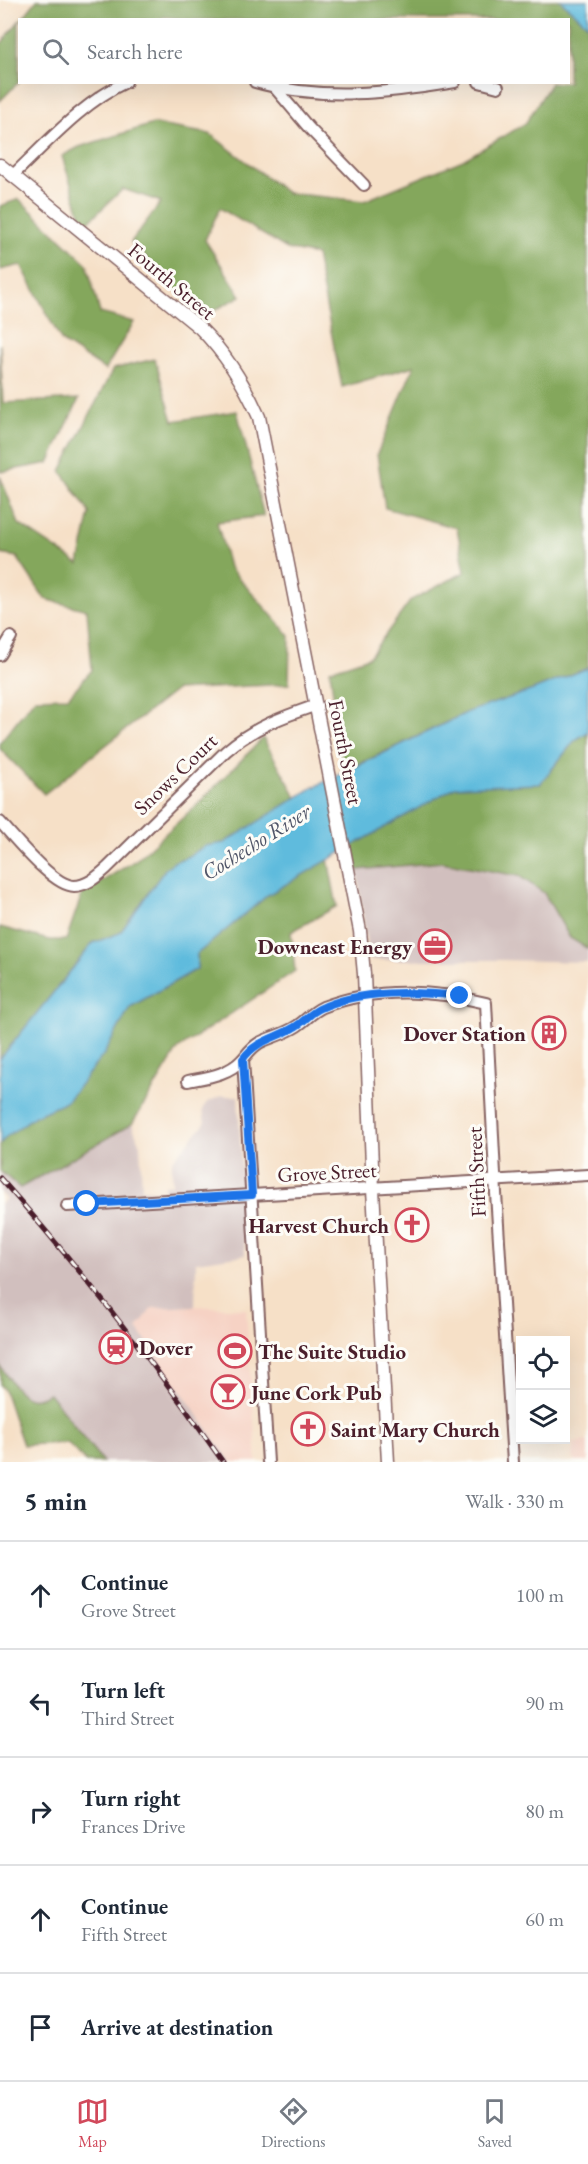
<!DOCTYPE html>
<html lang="en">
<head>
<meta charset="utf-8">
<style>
	:root { --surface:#fff; --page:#f6f6f7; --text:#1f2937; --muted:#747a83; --line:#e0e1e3; --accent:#d1495b }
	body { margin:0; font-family:"EB Garamond",serif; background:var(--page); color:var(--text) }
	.controls { position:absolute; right:18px; bottom:18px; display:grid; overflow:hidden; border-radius:0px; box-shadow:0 6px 24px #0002 }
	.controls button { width:54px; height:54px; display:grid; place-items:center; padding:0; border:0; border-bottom:2px solid var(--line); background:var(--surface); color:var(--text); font:30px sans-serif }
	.stop { position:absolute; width:18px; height:18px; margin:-14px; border:4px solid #1a73e8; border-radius:50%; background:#fff }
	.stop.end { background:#1a73e8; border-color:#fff; box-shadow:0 2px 6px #0008 }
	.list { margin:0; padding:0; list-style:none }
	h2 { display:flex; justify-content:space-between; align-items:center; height:78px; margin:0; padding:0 24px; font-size:26px }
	h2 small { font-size:20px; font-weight:400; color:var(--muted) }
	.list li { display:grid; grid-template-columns:39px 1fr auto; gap:18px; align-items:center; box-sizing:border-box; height:108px; padding:0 24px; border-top:2px solid var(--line) }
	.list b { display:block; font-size:22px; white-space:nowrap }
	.list p { margin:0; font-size:20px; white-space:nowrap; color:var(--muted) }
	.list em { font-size:20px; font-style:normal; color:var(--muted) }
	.icon { flex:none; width:33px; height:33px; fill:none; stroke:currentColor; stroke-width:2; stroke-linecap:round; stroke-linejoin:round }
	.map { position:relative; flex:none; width:588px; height:1462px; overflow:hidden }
	.search { position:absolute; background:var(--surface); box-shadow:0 6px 24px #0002; left:18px; right:18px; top:18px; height:66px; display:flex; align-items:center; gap:15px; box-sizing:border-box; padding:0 21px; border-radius:0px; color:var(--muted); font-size:22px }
	.sheet { height:618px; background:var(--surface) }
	nav { display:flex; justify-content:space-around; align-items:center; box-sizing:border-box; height:84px; border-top:2px solid var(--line); background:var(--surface); font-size:16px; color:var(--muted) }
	nav a { display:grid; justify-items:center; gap:3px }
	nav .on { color:var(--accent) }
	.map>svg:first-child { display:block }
	.built { fill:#f6d2c4 }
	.industrial { fill:#d1bfbe }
	.forest { fill:#84a75c; stroke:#676344; stroke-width:1.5 }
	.water { fill:#5fbbdd; stroke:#546d84; stroke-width:1.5 }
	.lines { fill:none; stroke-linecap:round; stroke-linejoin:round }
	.minor-casing { stroke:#866362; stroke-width:14 }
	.tertiary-casing { stroke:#866362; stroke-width:15 }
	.minor { stroke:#fff; stroke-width:10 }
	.tertiary { stroke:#fff; stroke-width:12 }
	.rail-casing { stroke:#4a1f2b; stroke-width:5 }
	.rail { stroke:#fdfcf7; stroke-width:3; stroke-dasharray:9; stroke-linecap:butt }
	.route { stroke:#1a73e8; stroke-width:8 }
	.labels { text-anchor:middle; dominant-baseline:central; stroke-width:6; stroke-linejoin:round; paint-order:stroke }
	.street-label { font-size:21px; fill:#4a1f2b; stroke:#fdfcf7 }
	.poi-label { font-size:21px; font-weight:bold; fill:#4a1f2b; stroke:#fdfcf7; text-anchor:start }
	.water-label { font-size:22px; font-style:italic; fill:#515669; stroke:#fdfcf7 }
</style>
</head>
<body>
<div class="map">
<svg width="588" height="1462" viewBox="0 0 588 1462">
	<rect width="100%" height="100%" fill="#fdfcf7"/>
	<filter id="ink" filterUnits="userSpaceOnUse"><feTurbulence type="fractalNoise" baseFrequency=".0167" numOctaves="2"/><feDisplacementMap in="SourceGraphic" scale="12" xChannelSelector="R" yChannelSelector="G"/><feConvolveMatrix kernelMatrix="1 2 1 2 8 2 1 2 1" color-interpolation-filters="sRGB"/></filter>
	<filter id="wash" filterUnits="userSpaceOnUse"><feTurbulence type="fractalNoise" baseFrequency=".008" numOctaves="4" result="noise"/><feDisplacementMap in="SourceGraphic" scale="24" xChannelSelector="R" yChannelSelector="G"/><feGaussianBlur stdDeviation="1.35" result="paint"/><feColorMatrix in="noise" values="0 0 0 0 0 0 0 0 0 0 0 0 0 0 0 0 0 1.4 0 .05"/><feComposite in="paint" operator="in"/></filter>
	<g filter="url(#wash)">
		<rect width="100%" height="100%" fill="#f6e0c7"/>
		<g class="built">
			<path d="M195 1306 246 1309 257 1462H231L137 1328 151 1308Z"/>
			<path d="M588 1441V1462H574L572 1443Z"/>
		</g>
		<g class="industrial">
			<path d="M442 862 519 876 544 893 570 938 588 949V962L500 960H369L357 870Z"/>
			<path d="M221 1096H238L245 1255 196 1262 195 1306 152 1308 137 1328 231 1462H103L49 1393 33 1400 23 1397 0 1366V1204L6 1199 0 1193V1171L20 1188 132 1124 140 1145 142 1189 164 1191V1185L172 1184V1161L205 1123 203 1110 206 1103Z"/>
		</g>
		<g class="forest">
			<path d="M37 0H560L588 25V668L533 690 468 712 343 772 330 670 369 657 411 600 465 572 457 528 385 508 377 454 414 366 342 387 316 255 287 249 220 208 205 240 241 296 202 317 131 242 161 202 123 189 84 226 62 156 79 147 153 124 210 134 287 193 364 201 463 160 525 124 551 83 568 82V20H192L165 17 154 20H21Z"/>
			<path d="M19 21V82L0 101V45Z"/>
			<path d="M19 199 87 264 100 313 134 322 105 370 62 342 21 265 0 270V206Z"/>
			<path d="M0 344 3 403 79 399 49 463 0 472Z"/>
			<path d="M155 359 173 421 237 411 264 516 217 522 229 567 290 636 289 684 176 690 44 794 0 749V742L35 698 68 697 92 670 87 610 45 599 17 557 0 554V476L19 524 79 564 90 513 61 471 113 369Z"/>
			<path d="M588 732V949L570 938 544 893 519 876 442 862 357 870 353 845 455 786 540 784 575 740Z"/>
			<path d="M263 738 297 798 224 843 205 846 189 856 174 862 166 868 120 933 93 943 0 1059V927L49 940H66L82 894 136 860 198 804Z"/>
			<path d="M328 859 337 906 291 932 295 971 178 1049 132 1124 20 1188 0 1171V1144L6 1137 35 1116 66 1102 104 1054 130 1007 197 969V954L269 894Z"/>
			<path d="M0 1366C14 1384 23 1410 49 1393L103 1462H86L67 1443 23 1445 4 1390 0 1385Z"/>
		</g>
		<g class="water">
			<path d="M560 0H588V25Z"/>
			<path d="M588 668V732L575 740 540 784 455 787 269 894 197 954V969L130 1007 104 1054 66 1102 35 1116 6 1137 0 1144V1059L93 943 120 933 166 868 174 862 189 856 205 846 224 843 312 788 468 712 533 690Z"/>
		</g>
	</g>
	<g filter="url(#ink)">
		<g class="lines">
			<g class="minor-casing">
				<g id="minor">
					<path d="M255 82C321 101 389 93 455 82"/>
					<path d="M479 82 498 87"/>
					<path d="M275 88 309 128 364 185"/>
					<path d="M12 176C46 144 83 102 126 82"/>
					<path d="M0 655 11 637"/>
					<path d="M0 822C15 838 53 886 74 886 87 886 98 876 107 868L226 751C254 727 282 717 317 705"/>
					<path d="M243 1059 268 1462"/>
					<path d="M188 1081C208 1077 228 1075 243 1059 248 1053 251 1048 259 1043 271 1037 285 1034 297 1026 306 1020 312 1012 323 1007 374 987 434 990 486 1003L496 1193 513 1462"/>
					<path d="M67 1206 588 1175"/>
				</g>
			</g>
			<g class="tertiary-casing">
				<path id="tertiary" d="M0 165 200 328C226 354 244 383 259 417L360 931 364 974 373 1189 388 1462"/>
			</g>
			<use href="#minor" class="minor"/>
			<use href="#tertiary" class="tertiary"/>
			<g class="rail-casing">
				<path id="rail" d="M0 1178C80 1268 154 1363 223 1462"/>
			</g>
			<use href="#rail" class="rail"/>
		</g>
	</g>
	<g class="lines" filter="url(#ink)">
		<path class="route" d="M87 1204 252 1195 243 1059C255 1041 276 1038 293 1028 303 1023 309 1014 319 1009 360 989 416 992 460 996"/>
	</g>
	<defs>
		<g id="office-ring" transform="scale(1.725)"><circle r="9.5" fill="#fdfcf7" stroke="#d1495b" stroke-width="1.5"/><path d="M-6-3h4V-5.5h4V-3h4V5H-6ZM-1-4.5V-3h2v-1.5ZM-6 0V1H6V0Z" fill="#d1495b"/></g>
		<g id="building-ring" transform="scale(1.725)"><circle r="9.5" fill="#fdfcf7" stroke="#d1495b" stroke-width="1.5"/><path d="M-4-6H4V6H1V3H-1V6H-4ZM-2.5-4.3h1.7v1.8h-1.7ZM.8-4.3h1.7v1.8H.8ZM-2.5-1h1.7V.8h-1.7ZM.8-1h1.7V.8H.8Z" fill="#d1495b"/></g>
		<g id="church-ring" transform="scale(1.725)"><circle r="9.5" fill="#fdfcf7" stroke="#d1495b" stroke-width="1.5"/><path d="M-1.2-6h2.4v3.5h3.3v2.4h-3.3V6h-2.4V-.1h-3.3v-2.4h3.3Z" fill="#d1495b"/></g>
		<g id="station-ring" transform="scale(1.725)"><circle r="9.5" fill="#fdfcf7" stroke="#d1495b" stroke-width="1.5"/><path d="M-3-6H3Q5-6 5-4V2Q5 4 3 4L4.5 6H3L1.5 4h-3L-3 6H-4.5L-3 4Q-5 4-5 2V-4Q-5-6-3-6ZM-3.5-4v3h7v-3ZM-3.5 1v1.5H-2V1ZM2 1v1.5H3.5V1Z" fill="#d1495b"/></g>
		<g id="stadium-ring" transform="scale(1.725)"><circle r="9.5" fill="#fdfcf7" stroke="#d1495b" stroke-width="1.5"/><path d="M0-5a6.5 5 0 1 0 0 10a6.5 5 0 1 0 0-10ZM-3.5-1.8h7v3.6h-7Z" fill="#d1495b"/></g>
		<g id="bar-ring" transform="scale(1.725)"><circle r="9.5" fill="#fdfcf7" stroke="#d1495b" stroke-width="1.5"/><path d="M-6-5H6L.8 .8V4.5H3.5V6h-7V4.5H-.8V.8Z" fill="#d1495b"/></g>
	</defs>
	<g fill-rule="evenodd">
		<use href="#office-ring" x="435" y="946"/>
		<use href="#building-ring" x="549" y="1033"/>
		<use href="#church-ring" x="412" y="1225"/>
		<use href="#station-ring" x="116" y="1347"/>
		<use href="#stadium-ring" x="235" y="1351"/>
		<use href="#bar-ring" x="228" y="1392"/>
		<use href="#church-ring" x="308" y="1429"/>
	</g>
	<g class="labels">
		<g class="street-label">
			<text transform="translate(172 281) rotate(40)">Fourth Street</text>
			<text transform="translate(346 752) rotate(79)">Fourth Street</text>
			<text transform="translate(175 774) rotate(-44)">Snows Court</text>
			<text transform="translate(327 1172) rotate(-3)">Grove Street</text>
			<text transform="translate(476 1172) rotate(-93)">Fifth Street</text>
		</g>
		<g class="poi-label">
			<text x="412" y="946" text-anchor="end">Downeast Energy</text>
			<text x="526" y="1033" text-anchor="end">Dover Station</text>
			<text x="389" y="1225" text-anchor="end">Harvest Church</text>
			<text x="139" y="1347">Dover</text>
			<text x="258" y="1351">The Suite Studio</text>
			<text x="251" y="1392">June Cork Pub</text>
			<text x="331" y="1429">Saint Mary Church</text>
		</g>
		<g class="water-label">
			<text transform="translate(256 842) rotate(-32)">Cochecho River</text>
		</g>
	</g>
</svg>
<div class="controls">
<button><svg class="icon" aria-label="locate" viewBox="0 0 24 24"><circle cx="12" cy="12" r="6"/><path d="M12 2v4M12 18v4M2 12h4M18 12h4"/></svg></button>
<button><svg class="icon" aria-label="layers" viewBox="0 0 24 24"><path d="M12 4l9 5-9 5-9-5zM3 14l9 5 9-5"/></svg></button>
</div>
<div class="stop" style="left:87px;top:1204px"></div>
<div class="stop end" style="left:460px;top:996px"></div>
<div class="search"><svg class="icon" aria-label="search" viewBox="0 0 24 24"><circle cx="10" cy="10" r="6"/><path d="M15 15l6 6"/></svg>Search here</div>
</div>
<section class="sheet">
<h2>5 min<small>Walk · 330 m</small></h2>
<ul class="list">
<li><svg class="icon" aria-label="ahead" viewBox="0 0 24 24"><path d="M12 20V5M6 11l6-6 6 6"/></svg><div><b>Continue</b><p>Grove Street</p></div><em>100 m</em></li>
<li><svg class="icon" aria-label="left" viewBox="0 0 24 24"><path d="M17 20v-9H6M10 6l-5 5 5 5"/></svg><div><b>Turn left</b><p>Third Street</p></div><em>90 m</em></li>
<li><svg class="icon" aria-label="right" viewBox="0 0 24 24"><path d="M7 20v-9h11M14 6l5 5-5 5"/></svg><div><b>Turn right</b><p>Frances Drive</p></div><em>80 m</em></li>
<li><svg class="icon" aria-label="ahead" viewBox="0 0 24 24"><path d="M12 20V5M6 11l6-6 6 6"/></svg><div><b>Continue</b><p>Fifth Street</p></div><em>60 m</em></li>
<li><svg class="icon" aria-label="arrive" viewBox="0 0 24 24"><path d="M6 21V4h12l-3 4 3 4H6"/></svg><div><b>Arrive at destination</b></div></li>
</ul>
</section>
<nav>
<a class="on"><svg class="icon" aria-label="map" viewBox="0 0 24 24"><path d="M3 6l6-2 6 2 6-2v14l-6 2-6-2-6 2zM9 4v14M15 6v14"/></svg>Map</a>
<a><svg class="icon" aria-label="directions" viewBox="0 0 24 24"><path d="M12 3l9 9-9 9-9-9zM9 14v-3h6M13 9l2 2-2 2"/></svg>Directions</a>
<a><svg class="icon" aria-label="saved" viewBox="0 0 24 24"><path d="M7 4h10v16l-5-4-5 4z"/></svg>Saved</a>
</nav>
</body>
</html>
